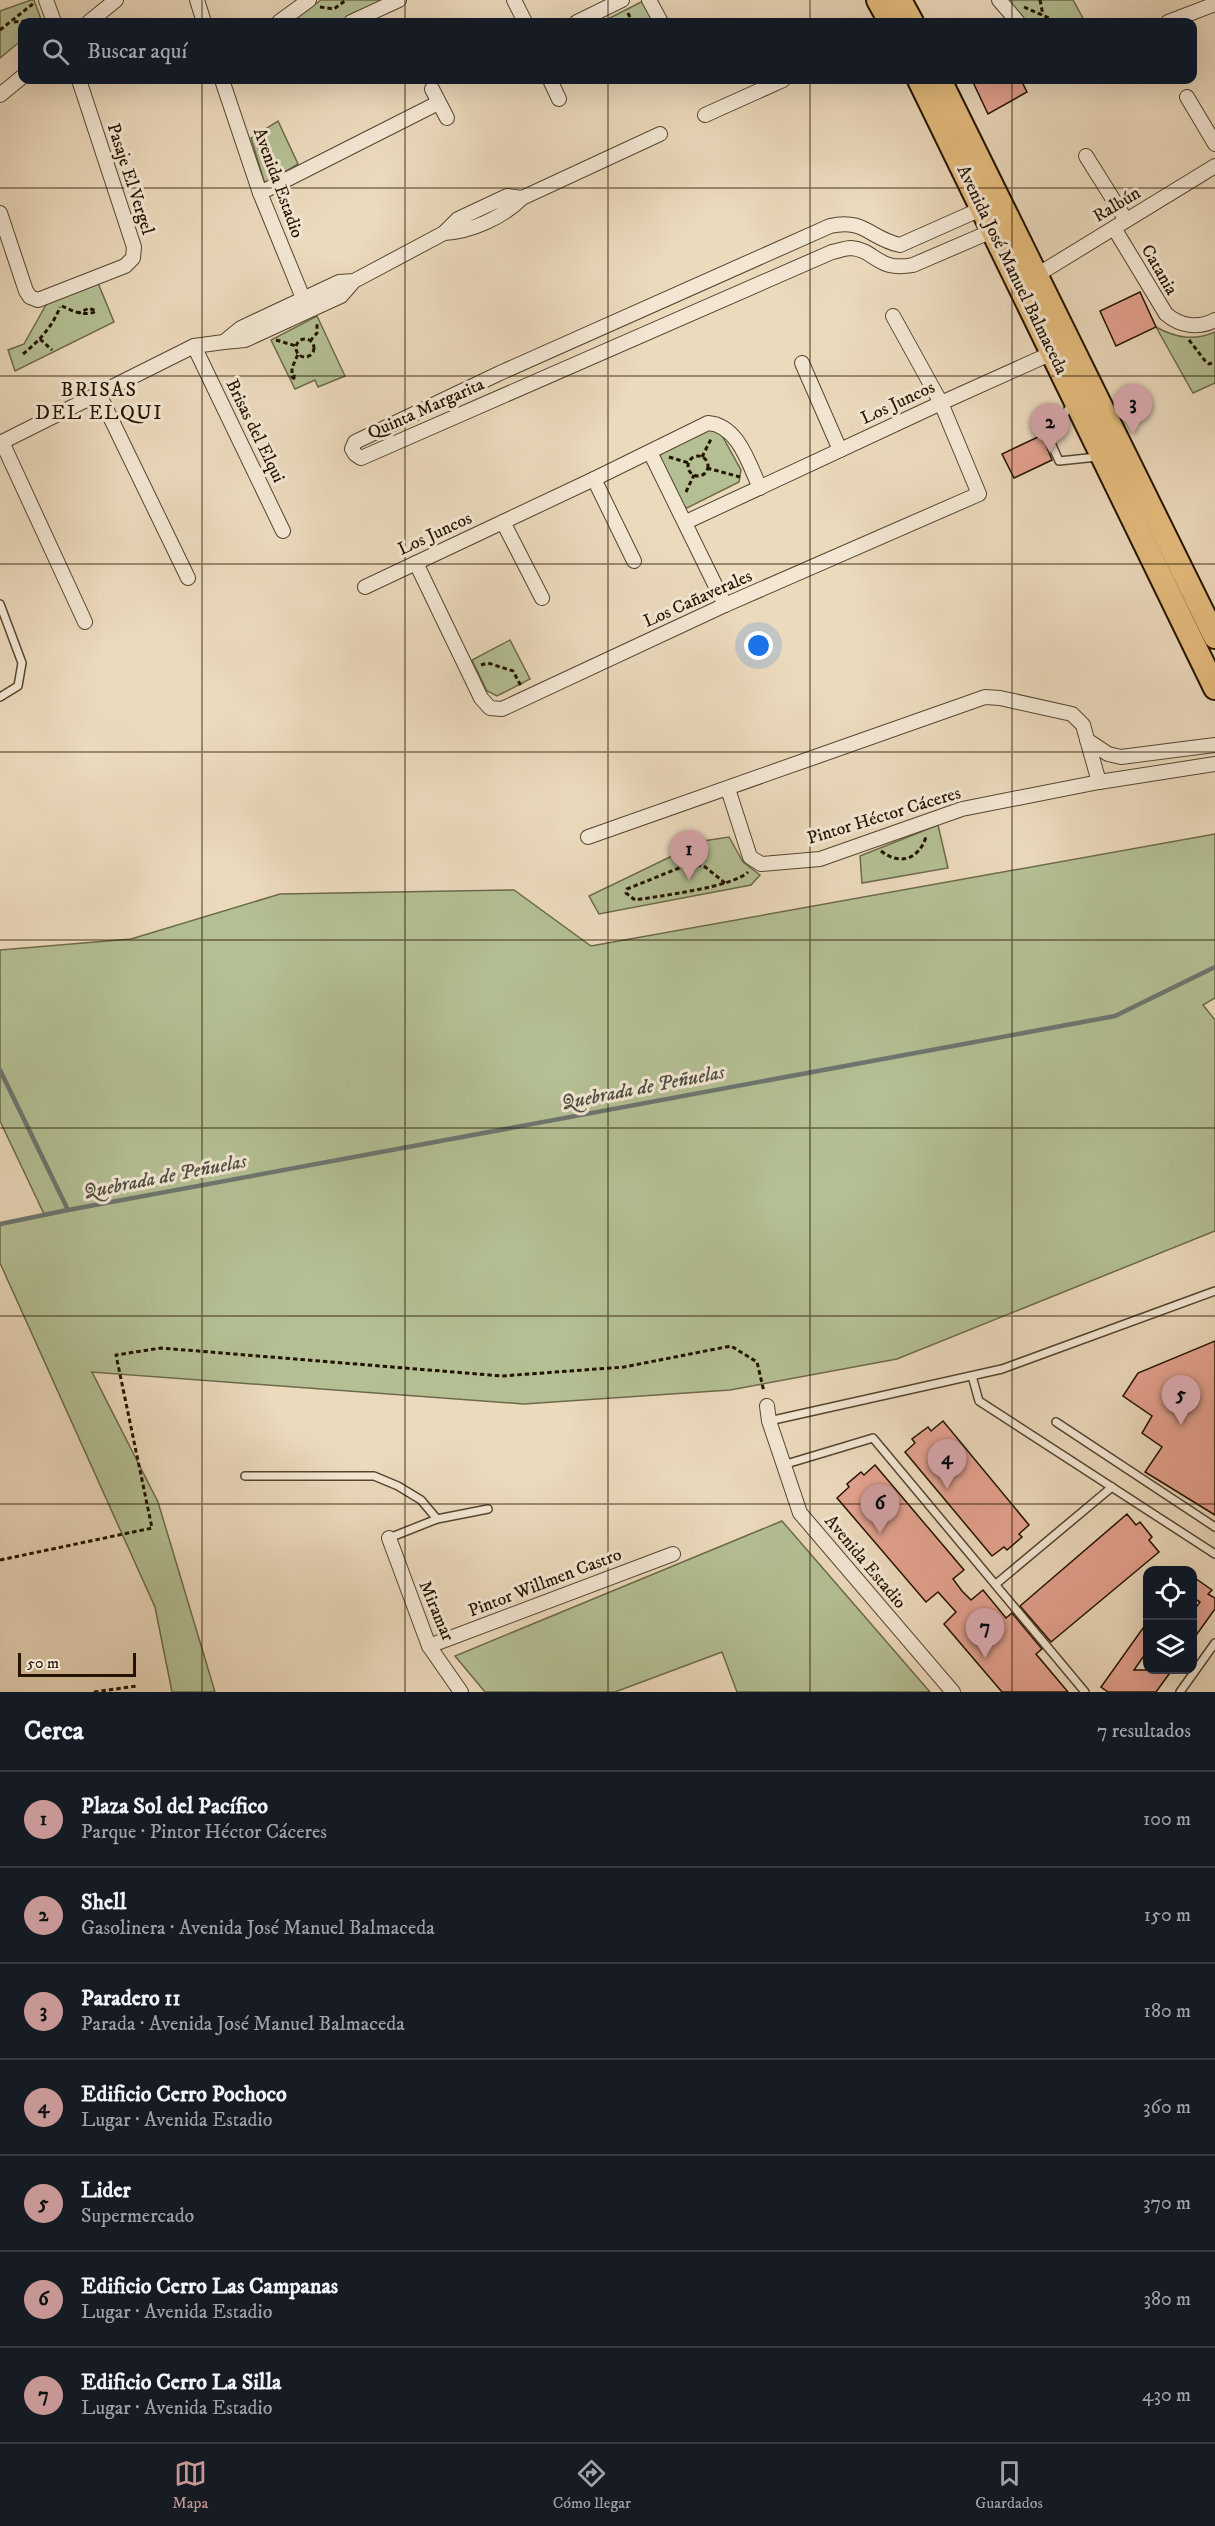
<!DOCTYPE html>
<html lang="es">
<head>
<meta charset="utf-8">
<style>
	:root { --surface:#171b24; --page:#242831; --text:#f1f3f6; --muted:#9ea1a6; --line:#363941; --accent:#c59692 }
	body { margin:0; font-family:"IM FELL DW Pica",serif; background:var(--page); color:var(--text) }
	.controls { position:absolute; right:18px; bottom:18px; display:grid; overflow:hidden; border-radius:12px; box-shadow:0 6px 24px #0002 }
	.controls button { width:54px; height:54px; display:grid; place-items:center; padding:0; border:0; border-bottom:2px solid var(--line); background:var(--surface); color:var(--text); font:30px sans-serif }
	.scale { position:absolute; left:18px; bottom:15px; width:118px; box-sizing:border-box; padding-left:6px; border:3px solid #231300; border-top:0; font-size:16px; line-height:21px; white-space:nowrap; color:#231300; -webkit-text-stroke:4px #f3e7d4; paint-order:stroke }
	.you { position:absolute; left:759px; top:646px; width:21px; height:21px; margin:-15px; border:4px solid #fff; border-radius:50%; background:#1a73e8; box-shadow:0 0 0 9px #1a73e833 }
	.badge { display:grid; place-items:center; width:39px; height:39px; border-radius:50%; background:var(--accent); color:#111; font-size:20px; font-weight:700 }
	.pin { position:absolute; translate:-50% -50px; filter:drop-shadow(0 2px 3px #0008) }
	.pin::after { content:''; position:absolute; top:32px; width:21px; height:18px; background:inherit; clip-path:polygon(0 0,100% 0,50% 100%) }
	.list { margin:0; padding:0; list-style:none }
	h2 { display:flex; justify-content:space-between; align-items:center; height:78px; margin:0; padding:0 24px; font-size:26px }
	h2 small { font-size:20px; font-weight:400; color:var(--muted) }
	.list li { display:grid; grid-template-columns:39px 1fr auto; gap:18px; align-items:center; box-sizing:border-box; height:96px; padding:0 24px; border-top:2px solid var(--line) }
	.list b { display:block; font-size:22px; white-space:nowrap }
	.list p { margin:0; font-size:20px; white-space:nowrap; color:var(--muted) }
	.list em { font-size:20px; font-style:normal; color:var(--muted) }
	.icon { flex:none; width:33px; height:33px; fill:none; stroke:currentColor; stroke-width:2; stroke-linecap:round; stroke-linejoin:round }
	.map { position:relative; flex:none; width:1215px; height:1692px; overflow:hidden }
	.search { position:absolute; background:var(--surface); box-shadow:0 6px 24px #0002; left:18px; right:18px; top:18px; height:66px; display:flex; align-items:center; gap:15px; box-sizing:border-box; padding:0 21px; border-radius:12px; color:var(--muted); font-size:22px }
	.sheet { height:750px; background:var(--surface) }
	nav { display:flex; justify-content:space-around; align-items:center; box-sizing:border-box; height:84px; border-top:2px solid var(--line); background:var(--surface); font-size:16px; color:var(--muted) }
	nav a { display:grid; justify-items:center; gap:3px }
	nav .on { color:var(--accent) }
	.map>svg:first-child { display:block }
	.green { fill:#b4c094; stroke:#6c6a4a; stroke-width:1.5 }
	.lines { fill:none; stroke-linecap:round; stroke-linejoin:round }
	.stream { stroke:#6d7671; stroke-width:4.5 }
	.building { fill:#e4a28f; stroke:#231300; stroke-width:1.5 }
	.lane-casing { stroke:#55452f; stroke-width:10 }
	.street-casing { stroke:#55452f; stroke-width:16 }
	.primary-casing { stroke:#231300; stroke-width:26 }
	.path { stroke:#231300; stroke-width:3; stroke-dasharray:4.5 3; stroke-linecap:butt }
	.lane { stroke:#f3e7d4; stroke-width:7 }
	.street { stroke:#f3e7d4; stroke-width:14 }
	.primary { stroke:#e6bd7e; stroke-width:22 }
	.grid { fill:none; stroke:#231300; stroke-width:1.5; stroke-opacity:0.55 }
	.labels { text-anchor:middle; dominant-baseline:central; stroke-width:6; stroke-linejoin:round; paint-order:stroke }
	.street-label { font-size:18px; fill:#231300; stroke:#f3e7d4 }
	.neighbourhood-label { font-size:20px; letter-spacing:1.5px; fill:#231300; stroke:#f3e7d4 }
	.water-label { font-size:20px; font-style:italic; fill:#4e4d42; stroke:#f3e7d4 }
</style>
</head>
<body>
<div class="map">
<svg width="1215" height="1692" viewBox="0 0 1215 1692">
	<rect width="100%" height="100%" fill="#ecdabd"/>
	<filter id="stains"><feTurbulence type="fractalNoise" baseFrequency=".00333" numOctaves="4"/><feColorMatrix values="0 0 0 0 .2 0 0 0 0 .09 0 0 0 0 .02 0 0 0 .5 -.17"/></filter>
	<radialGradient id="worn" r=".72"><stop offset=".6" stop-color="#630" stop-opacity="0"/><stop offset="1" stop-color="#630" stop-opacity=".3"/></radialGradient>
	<g class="green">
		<path d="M31 0H34L42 22H22V40L0 58V11Z"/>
		<path d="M321 0H385L338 22H291Z"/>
		<path d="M645 0 656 22H602Z"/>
		<path d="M1006 0H1073L1085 22H1025Z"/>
		<path d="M278 121 298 164 265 184 251 138Z"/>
		<path d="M98 283 114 322 15 371 8 350 24 344 47 303Z"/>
		<path d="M317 316 345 376 318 387 315 380 295 389 271 340Z"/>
		<path d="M1156 327C1176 338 1194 341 1215 332V383L1193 393Z"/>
		<path d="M710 429 720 432 741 470 739 482 687 508 677 501 659 459 662 451Z"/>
		<path d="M510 640 530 679 497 696 487 691 472 660Z"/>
		<path d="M938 825 948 868 862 883 860 856Z"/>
		<path d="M1215 834V998L1203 1005 1215 1020V1231L897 1359 730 1390 524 1404 92 1372 158 1502 215 1692H172L155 1607 0 1263V1224L44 1214 0 1121V950L131 939 280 894 514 890 591 946Z"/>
		<path d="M729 837 743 862 760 875 751 885 599 914 589 896 703 841Z"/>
		<path d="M782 1521 930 1692H737L722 1652 615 1692H485L455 1656Z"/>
	</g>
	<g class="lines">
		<g class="stream">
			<path d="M0 1070 68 1210 1115 1016 1215 967"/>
			<path d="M0 1224 68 1210"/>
		</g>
	</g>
	<g class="building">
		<path d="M972 80H1021L1027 92 988 114Z"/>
		<path d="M1140 292 1156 327 1116 346 1100 311Z"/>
		<path d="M1042 435 1052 460 1014 478 1002 454Z"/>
		<path d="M1215 1341V1515L1145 1472 1162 1447 1142 1433 1152 1416 1123 1396 1138 1373Z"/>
		<path d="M943 1421 1029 1525 1019 1534 1022 1537 1007 1550 1004 1547 992 1556 905 1452 915 1443 912 1439 928 1427 931 1431Z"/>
		<path d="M875 1465 964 1570 953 1579 962 1591 971 1600 983 1590 1006 1618 1012 1613 1042 1649 1036 1654 1068 1692H1002L944 1624 956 1612 938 1592 926 1602 837 1498 849 1487 847 1484 861 1472 864 1475Z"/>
		<path d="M1127 1514 1136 1525 1140 1522 1152 1537 1149 1540 1159 1552 1051 1642 1020 1606Z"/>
		<path d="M1192 1576 1212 1590 1208 1594 1215 1598V1609L1192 1641V1613L1200 1602 1192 1597Z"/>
		<path d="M1148 1621V1650L1134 1670H1172L1156 1692H1108L1101 1687Z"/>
	</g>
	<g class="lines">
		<g class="lane-casing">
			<g id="lane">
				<path d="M1072 404 1048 436 1059 461 1097 457"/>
				<path d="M0 604 22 663 18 686 0 697"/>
				<path d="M972 1376 979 1401 1215 1554"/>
				<path d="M769 1421 1002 1369 1215 1291"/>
				<path d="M1056 1422 1215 1527"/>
				<path d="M783 1465 873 1438 1085 1692"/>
				<path d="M245 1476H374L398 1486 421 1500 437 1519 389 1538"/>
				<path d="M437 1519 488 1509"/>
				<path d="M996 1584 1112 1487"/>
				<path d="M1180 1692 1215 1643"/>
			</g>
		</g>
		<g class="street-casing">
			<g id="street">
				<path d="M46 0 54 22"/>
				<path d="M197 0 204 22"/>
				<path d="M514 0 525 22"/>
				<path d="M649 0 661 22"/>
				<path d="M999 0 1018 22"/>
				<path d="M89 22 116 0"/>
				<path d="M279 22 309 0"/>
				<path d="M351 22 399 0"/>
				<path d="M577 22 622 0"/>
				<path d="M1168 22 1215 4"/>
				<path d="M222 80 260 193 303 298"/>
				<path d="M550 80 559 99"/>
				<path d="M432 89 447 118"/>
				<path d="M0 95 22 77"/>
				<path d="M1187 97 1215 144"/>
				<path d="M705 115 783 80"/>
				<path d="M1086 156 1126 220"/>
				<path d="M260 193 438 103"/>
				<path d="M522 198 507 196 458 219 444 233C471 232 503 217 522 198L660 134"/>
				<path d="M981 209 900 245C870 239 865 218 830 226L500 373 355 442 352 449 355 454 361 458 832 252C838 251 845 248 851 248 876 250 877 272 913 265L992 231"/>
				<path d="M0 213 26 291 30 297 38 300 125 266 133 258 134 247 79 80"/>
				<path d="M1114 228 1166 314C1180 326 1198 329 1215 320"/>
				<path d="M1037 275 1215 166"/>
				<path d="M354 281 339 282 241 328 224 342 245 340 341 296 354 281 444 233"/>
				<path d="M194 346 283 531"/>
				<path d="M802 363 840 450"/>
				<path d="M99 394 188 578"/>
				<path d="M2 442 85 622"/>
				<path d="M0 443 194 346 224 342"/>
				<path d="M650 452 725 605"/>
				<path d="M594 479 634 561"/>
				<path d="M503 522 542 598"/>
				<path d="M686 522 941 403 1052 353"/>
				<path d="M416 563 481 698 490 708 502 709 725 605 979 494 941 403 893 316"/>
				<path d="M365 587 594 479 708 423C738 425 749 464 760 488"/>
				<path d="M1087 740 1108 754 1121 757 1215 745"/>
				<path d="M728 789 750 857 761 864 820 859 962 809 1099 782 1215 764"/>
				<path d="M588 837 985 697 1000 698 1072 714 1083 725 1099 782"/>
				<path d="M767 1406 769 1421 800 1513 953 1692"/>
				<path d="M389 1538 429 1646 461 1692"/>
				<path d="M429 1646 673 1554"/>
			</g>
		</g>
		<g class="primary-casing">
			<g id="primary">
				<path d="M878 0 890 22"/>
				<path d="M900 0 912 22"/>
				<path d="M919 80 1215 688"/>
				<path d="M940 80 1215 637"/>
			</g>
		</g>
		<g class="path">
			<path d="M1040 0 1043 15"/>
			<path d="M320 7 334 9 346 0"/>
			<path d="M1024 7 1058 22"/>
			<path d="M628 13 632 22"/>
			<path d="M14 22 37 20"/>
			<path d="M0 30 34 3"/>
			<path d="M62 306C72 311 85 317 96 311L89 308 79 313"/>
			<circle cx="305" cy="348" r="9"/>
			<path d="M40 339 52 350"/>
			<path d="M276 340 296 346"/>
			<path d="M1189 340 1206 362 1209 364 1215 362"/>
			<path d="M310 341 317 333V324"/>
			<path d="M23 354C39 341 53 326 60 307"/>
			<path d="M294 379V376L296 377 295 379 292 377V368L298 354"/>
			<circle cx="698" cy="466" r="10"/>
			<path d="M669 457 689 463"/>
			<path d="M702 457 712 437"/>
			<path d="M707 468 740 477"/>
			<path d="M686 492 694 475"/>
			<path d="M481 665 488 663 513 671 521 686"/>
			<path d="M881 851C900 866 919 859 926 837"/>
			<path d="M725 883 704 866 689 864 627 889 626 893 635 900C659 896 734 887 748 872"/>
			<path d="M0 1560 152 1528 116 1355 161 1348 502 1376 624 1367 731 1346 757 1362 764 1392"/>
			<path d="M94 1692 137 1686"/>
		</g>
		<use href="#lane" class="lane"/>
		<use href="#street" class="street"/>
		<use href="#primary" class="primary"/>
	</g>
	<path class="grid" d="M202 0V22M405 0V22M608 0V22M810 0V22M1012 0V22M202 80V1692M405 80V1692M608 80V1692M810 80V1692M1012 80V1692M0 188H1215M0 376H1215M0 564H1215M0 752H1215M0 940H1215M0 1128H1215M0 1316H1215M0 1504H1215"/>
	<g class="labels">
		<g class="street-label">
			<text transform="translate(130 179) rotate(72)">Pasaje El Vergel</text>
			<text transform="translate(278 183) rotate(70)">Avenida Estadio</text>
			<text transform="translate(1117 205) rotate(-31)">Ralbún</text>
			<text transform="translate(1012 270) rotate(64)">Avenida José Manuel Balmaceda</text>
			<text transform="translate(1159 270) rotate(60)">Catania</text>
			<text transform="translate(898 403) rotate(-25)">Los Juncos</text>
			<text transform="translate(426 409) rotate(-24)">Quinta Margarita</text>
			<text transform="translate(255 431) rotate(64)">Brisas del Elqui</text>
			<text transform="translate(435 534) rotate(-25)">Los Juncos</text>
			<text transform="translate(698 599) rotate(-24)">Los Cañaverales</text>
			<text transform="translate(884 816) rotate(-17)">Pintor Héctor Cáceres</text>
			<text transform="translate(865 1562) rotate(50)">Avenida Estadio</text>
			<text transform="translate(545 1583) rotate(-21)">Pintor Willmen Castro</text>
			<text transform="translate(436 1611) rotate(67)">Miramar</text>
		</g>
		<g class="neighbourhood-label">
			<text x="99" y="390">BRISAS<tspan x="99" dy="23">DEL ELQUI</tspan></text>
		</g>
		<g class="water-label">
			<text transform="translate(643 1088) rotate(-11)">Quebrada de Peñuelas</text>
			<text transform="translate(165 1177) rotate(-11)">Quebrada de Peñuelas</text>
		</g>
	</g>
	<rect width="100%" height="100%" filter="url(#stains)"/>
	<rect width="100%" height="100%" fill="url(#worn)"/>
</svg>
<div class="controls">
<button><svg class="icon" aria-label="locate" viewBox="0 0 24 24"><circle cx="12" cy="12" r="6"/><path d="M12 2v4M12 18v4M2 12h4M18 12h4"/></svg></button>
<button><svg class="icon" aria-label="layers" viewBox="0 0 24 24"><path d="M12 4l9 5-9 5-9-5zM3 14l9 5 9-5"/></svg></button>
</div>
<div class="scale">50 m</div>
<div class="you"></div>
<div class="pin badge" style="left:689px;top:880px">1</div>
<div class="pin badge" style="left:1050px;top:453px">2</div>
<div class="pin badge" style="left:1133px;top:434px">3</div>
<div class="pin badge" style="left:947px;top:1489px">4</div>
<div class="pin badge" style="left:1181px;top:1425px">5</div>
<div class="pin badge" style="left:880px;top:1534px">6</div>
<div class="pin badge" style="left:985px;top:1658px">7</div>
<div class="search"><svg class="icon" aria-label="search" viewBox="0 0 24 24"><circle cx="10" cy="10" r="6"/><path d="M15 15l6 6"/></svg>Buscar aquí</div>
</div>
<section class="sheet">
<h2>Cerca<small>7 resultados</small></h2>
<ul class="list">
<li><span class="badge">1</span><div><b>Plaza Sol del Pacífico</b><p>Parque · Pintor Héctor Cáceres</p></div><em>100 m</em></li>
<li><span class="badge">2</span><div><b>Shell</b><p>Gasolinera · Avenida José Manuel Balmaceda</p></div><em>150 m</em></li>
<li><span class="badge">3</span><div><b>Paradero 11</b><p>Parada · Avenida José Manuel Balmaceda</p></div><em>180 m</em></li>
<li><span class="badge">4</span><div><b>Edificio Cerro Pochoco</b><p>Lugar · Avenida Estadio</p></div><em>360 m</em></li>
<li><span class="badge">5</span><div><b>Lider</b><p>Supermercado</p></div><em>370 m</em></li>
<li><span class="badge">6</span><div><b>Edificio Cerro Las Campanas</b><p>Lugar · Avenida Estadio</p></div><em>380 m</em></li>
<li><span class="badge">7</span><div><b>Edificio Cerro La Silla</b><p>Lugar · Avenida Estadio</p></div><em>430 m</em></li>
</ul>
</section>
<nav>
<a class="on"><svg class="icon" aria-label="map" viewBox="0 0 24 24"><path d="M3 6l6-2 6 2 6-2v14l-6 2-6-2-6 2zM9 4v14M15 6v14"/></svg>Mapa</a>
<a><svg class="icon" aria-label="directions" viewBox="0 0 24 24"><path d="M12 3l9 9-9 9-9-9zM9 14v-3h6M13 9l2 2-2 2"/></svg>Cómo llegar</a>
<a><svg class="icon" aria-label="saved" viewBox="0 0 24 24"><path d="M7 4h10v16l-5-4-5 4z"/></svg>Guardados</a>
</nav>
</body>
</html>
